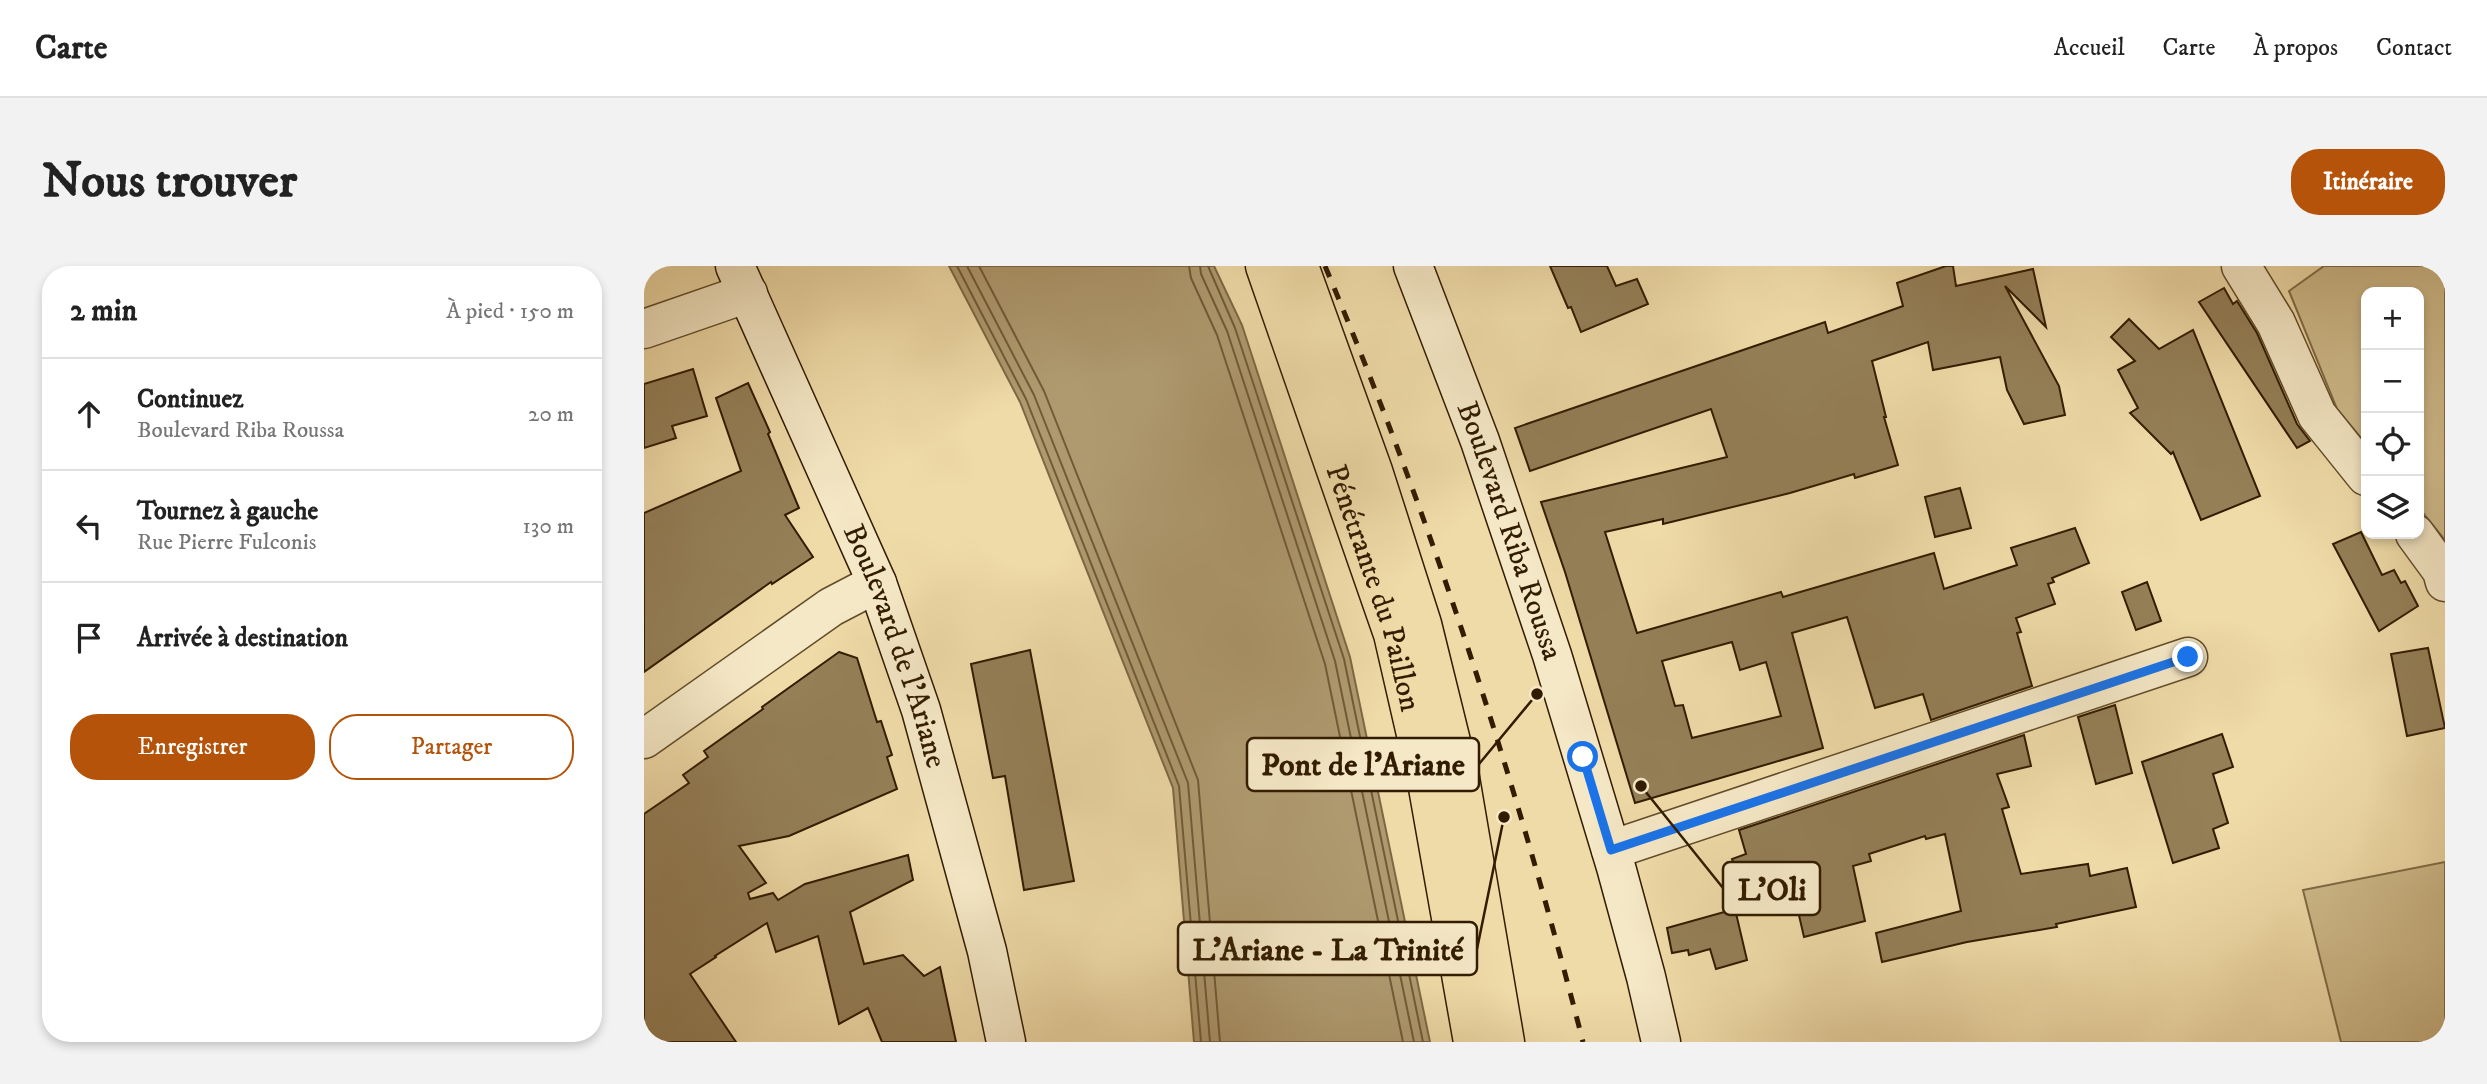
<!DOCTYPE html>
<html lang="fr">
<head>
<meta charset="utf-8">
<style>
	:root { --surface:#fff; --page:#f2f2f2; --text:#222; --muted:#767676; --line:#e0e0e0; --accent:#b45309 }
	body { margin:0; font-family:"IM FELL DW Pica",serif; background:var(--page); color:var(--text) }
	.controls { position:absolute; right:21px; top:21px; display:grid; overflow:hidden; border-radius:14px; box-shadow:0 4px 10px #0003 }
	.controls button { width:63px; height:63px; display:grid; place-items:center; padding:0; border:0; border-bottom:2px solid var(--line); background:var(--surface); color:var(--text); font:35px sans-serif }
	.stop { position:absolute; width:21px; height:21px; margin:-16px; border:5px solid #1a73e8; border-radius:50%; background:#fff }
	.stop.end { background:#1a73e8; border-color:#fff; box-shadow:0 2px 7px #0008 }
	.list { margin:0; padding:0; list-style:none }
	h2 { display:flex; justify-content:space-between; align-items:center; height:91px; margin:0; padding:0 28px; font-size:30px }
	h2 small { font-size:23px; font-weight:400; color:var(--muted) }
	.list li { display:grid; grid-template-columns:46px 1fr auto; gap:21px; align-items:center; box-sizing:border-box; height:112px; padding:0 28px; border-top:2px solid var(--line) }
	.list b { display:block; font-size:26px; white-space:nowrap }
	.list p { margin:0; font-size:23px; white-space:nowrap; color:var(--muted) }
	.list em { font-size:23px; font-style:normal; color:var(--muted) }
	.actions { display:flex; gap:14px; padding:21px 28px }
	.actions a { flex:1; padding:16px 0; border:2px solid var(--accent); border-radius:28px; text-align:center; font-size:24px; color:var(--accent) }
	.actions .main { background:var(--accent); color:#fff }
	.icon { flex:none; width:38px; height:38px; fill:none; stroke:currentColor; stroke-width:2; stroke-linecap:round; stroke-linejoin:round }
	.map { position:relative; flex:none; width:1801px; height:776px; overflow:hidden; border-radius:28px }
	header { display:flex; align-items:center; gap:42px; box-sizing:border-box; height:98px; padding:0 35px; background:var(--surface); border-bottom:2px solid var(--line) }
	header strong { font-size:33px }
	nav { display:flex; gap:38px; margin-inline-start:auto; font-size:24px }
	.intro { display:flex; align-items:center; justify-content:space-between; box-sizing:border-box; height:168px; padding:0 42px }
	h1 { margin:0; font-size:49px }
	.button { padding:18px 32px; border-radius:28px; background:var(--accent); color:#fff; font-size:24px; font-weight:700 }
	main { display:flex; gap:42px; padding:0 42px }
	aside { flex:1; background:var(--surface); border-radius:28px; box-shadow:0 4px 10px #0003 }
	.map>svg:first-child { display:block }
	.green { fill:#cfbb8b; stroke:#806c46; stroke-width:2 }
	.water { fill:#af9a6f; stroke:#7d6843; stroke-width:2 }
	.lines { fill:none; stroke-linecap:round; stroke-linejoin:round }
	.shore { stroke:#705b38; stroke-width:2 }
	.building { fill:#947f57; stroke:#321c00; stroke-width:2; fill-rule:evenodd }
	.street-casing { stroke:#614c2a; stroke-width:41 }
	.secondary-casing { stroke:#321c00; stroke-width:41 }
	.primary-casing { stroke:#321c00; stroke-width:41 }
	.street { stroke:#f5e8c6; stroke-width:38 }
	.secondary { stroke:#f5e8c6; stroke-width:38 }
	.primary { stroke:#efdba8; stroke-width:38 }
	.rail { stroke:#321c00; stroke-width:5; stroke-dasharray:12 12; stroke-linecap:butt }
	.route { stroke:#1a73e8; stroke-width:9 }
	.labels { text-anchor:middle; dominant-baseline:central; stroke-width:6; stroke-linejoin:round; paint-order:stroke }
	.street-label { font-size:30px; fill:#321c00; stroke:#f5e8c6 }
	.leader { fill:none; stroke:#321c00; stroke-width:2.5 }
	.callout-dot { fill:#321c00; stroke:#f5e8c6; stroke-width:2.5 }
	.callout { fill:#f5e8c6; stroke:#321c00; stroke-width:2.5 }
	.callout-label { font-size:32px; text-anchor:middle; font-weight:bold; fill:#321c00 }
</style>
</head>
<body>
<header>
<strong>Carte</strong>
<nav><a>Accueil</a><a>Carte</a><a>À propos</a><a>Contact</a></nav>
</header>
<div class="intro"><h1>Nous trouver</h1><a class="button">Itinéraire</a></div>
<main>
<aside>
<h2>2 min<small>À pied · 150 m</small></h2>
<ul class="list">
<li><svg class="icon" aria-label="ahead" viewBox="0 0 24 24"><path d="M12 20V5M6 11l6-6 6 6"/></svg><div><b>Continuez</b><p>Boulevard Riba Roussa</p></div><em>20 m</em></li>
<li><svg class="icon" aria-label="left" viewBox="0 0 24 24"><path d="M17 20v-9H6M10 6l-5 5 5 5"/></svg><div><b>Tournez à gauche</b><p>Rue Pierre Fulconis</p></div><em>130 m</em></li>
<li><svg class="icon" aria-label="arrive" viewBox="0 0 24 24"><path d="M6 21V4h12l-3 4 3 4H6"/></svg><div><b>Arrivée à destination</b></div></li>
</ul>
<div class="actions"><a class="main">Enregistrer</a><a>Partager</a></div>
</aside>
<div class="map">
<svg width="1801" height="776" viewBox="0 0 1801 776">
	<rect width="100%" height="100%" fill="#efdba8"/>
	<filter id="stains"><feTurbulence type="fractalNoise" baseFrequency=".00286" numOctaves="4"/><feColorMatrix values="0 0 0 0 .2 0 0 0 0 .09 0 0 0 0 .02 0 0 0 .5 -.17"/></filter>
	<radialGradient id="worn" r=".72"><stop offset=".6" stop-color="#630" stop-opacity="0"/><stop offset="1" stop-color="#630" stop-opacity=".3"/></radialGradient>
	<g class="green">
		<path d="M1680 0H1801V274L1775 242V26H1722V178L1693 143 1645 25Z"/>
		<path d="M1801 596V776H1697L1659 624Z"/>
	</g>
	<path class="water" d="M305 0H570L598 59 706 391 786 776H550L529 522 376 136Z"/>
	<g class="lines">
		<g class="shore">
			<path d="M313 0 382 133 535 520 557 776"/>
			<path d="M323 0 390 129 544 517 566 776"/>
			<path d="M335 0 400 125 554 514 576 776"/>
			<path d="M545 0 547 12 573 69 681 398 759 776"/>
			<path d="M556 0 557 8 583 65 691 395 770 776"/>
			<path d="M564 0 591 62 700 393 779 776"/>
		</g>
	</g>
	<g class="building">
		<path d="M906 0H963L972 20 993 13 1004 38 937 66 927 41 924 42Z"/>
		<path d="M1302 0H1309L1312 20 1389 3 1402 61 1361 20 1415 120 1421 149 1380 158 1363 124 1356 91 1289 104 1284 76 1228 95 1242 151H1240L1254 199 1211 212 1210 208 1146 227 1019 258V253L961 266 993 367 1137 326 1139 331 1290 287 1300 323 1373 299 1367 282 1431 262 1445 297 1408 312 1410 316 1404 318 1411 338 1372 352 1377 366 1373 367 1388 420 1287 454 1279 428 1231 442 1203 351 1148 367 1179 482 991 537 921 306 897 236 1083 191 1067 143 886 205 871 162 1181 56 1184 67 1259 40 1253 17ZM1088 376 1096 404 1122 396 1137 450 1048 472 1039 439 1031 440 1018 395Z"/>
		<path d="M1580 22 1589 38 1593 35 1613 67 1653 158 1666 175 1653 182 1555 36Z"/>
		<path d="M1485 53 1515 83 1549 64 1616 230 1557 254 1529 186 1527 188 1486 147 1494 142 1474 104 1491 95 1467 71Z"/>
		<path d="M49 103 63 150 28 160 32 172 0 182V118Z"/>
		<path d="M104 117 126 166 124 168 155 242 141 249 169 291 128 318 127 316 0 406V247L97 205 72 132Z"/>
		<path d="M1316 222 1327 262 1291 271 1281 231Z"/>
		<path d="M1717 266 1738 309 1750 304 1757 317 1761 315 1774 340 1735 365 1689 278Z"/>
		<path d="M1503 316 1517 355 1492 364 1478 326Z"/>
		<path d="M1784 382 1801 462 1763 470 1747 388Z"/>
		<path d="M386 384 430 615 380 624 361 510 349 512 327 398Z"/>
		<path d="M195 386 213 392 233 456 237 455 248 489 243 491 253 523 145 570 95 580 122 617 104 627 106 633 129 627 134 634 161 618 264 589 269 614 206 646 220 698 259 689 280 710 296 701 312 776H238L224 742 195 758 174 670 132 686 123 657 71 690 72 691 46 708 92 776H0V548L45 517 39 509 64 491 60 485 119 443 118 441Z"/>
		<path d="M1471 439 1488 507 1452 518 1434 451Z"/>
		<path d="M1578 468 1589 501 1569 508 1584 557 1569 563 1575 582 1529 597 1498 496Z"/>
		<path d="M1380 469 1387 500 1353 508 1365 541 1358 543 1377 608 1444 598 1446 610 1483 602 1492 641 1412 658 1413 661 1323 676 1238 696 1232 667 1317 645 1301 568 1282 573 1281 570 1225 588 1227 595 1209 600 1221 655 1160 671 1144 602 1097 618 1088 593 1102 588 1095 564Z"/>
		<path d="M1091 643 1103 694 1072 703 1066 683 1045 689 1044 684 1028 687 1023 662Z"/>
	</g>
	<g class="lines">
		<g class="street-casing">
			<g id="street">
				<path d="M1597 0 1632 57 1673 149 1722 210"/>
				<path d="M0 63 104 27"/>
				<path d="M1771 268 1798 305 1801 316"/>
				<path d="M0 473 187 341 233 317"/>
				<path d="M967 584 1544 391"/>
			</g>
		</g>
		<g class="secondary-casing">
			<g id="secondary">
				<path id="s1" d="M91 0 233 317 277 444 343 685 362 776"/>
				<path id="s2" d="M769 0 836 175 908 389 972 601 1002 711 1017 776"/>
			</g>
		</g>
		<g class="primary-casing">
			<g id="primary">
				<path id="s3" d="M621 0 749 368 783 516 829 776"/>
				<path d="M655 0 729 205 778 358 816 512 861 776"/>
			</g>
		</g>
		<use href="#street" class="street"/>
		<use href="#secondary" class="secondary"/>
		<use href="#primary" class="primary"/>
		<path class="rail" d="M681 0C787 252 871 511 939 776"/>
	</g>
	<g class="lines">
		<path class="route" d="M939 491 967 584 1544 391"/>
	</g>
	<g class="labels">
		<g class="street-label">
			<text stroke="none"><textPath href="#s2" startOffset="282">Boulevard Riba Roussa</textPath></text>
			<text stroke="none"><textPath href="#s3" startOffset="340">Pénétrante du Paillon</textPath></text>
			<text stroke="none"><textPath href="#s1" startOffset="413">Boulevard de l'Ariane</textPath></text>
		</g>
	</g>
	<path class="leader" d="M893 428L835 498M997 520L1079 622M860 551L833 683"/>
	<g class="callout-dot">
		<circle cx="893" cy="428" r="7"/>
		<circle cx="997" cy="520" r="7"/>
		<circle cx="860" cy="551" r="7"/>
	</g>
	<g class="callout">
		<rect x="603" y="472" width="232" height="53" rx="7"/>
		<rect x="1079" y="596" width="97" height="53" rx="7"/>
		<rect x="534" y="656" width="299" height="53" rx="7"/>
	</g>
	<g class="callout-label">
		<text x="719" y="509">Pont de l'Ariane</text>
		<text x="1128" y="634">L'Oli</text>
		<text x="684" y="694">L'Ariane - La Trinité</text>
	</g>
	<rect width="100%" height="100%" filter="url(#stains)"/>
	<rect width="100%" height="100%" fill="url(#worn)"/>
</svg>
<div class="controls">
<button>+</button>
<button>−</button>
<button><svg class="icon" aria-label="locate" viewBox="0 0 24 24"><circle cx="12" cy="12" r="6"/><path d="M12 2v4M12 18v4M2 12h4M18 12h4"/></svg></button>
<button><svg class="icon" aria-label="layers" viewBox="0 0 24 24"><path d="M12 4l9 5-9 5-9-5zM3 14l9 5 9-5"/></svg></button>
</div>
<div class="stop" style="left:939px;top:491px"></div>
<div class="stop end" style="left:1544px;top:391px"></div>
</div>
</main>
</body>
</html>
